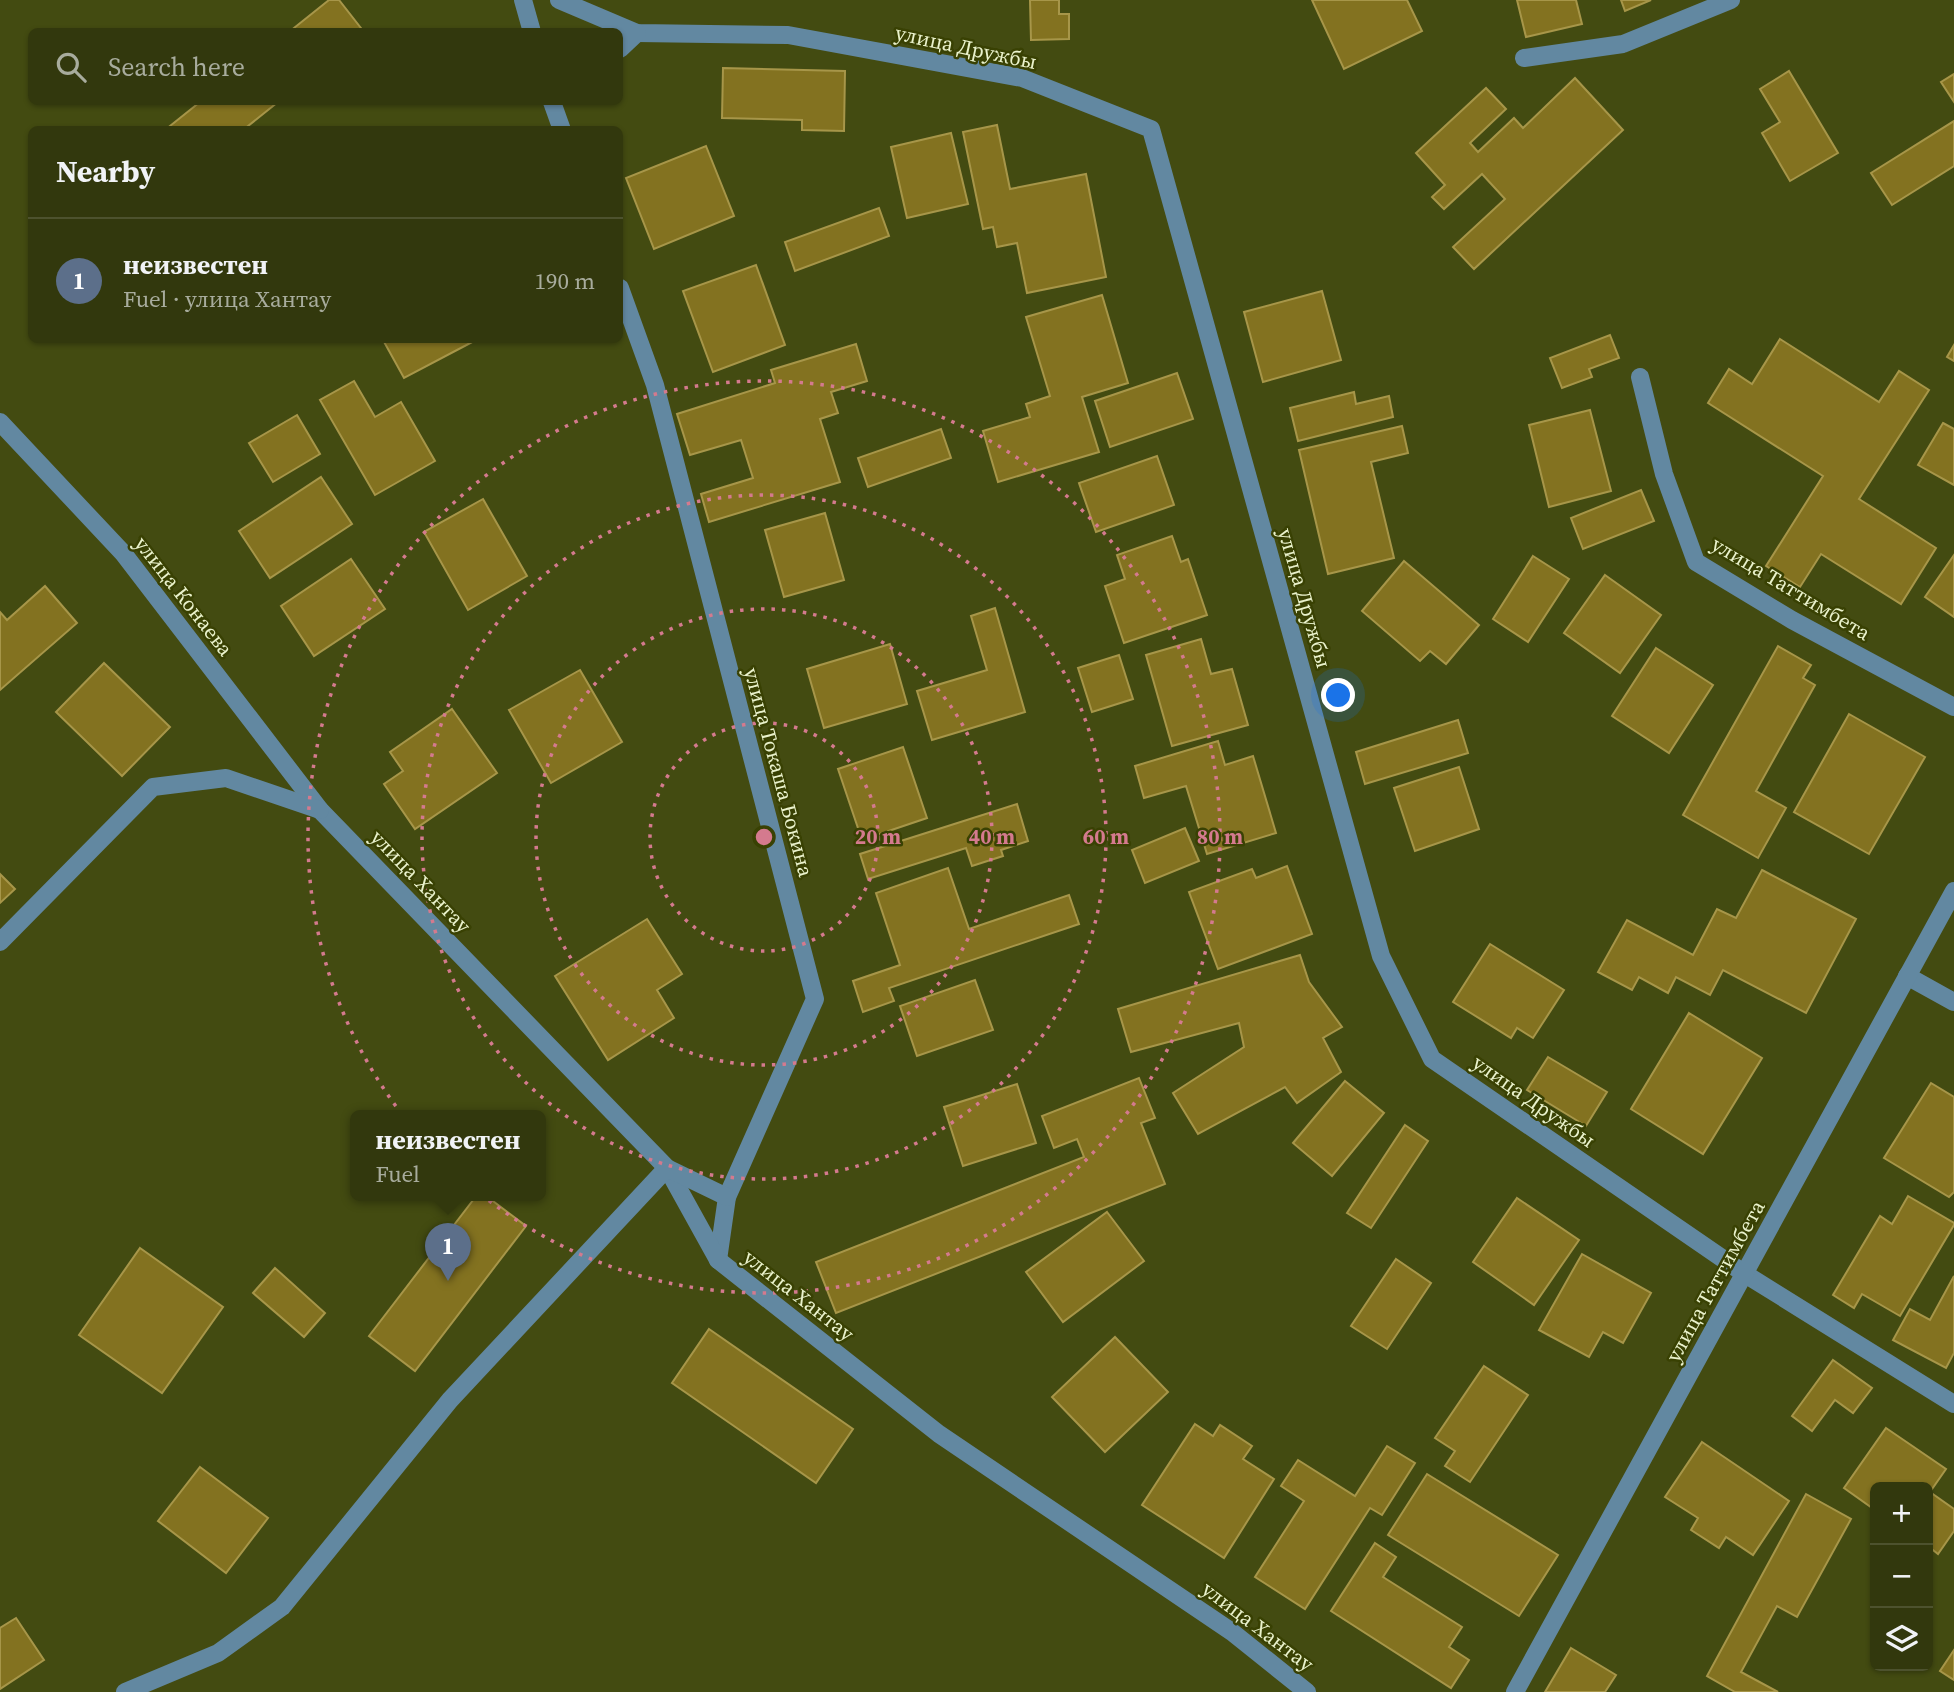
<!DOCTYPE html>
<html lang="en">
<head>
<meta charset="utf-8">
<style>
	:root { --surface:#32380d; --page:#3d431b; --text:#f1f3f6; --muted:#a8ac9d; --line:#4d522e; --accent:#e69b98 }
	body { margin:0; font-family:"Source Serif 4",serif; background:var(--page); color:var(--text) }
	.controls { position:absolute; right:21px; bottom:21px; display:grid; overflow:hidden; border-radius:10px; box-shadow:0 2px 5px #0004 }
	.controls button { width:63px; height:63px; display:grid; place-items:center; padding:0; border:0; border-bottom:2px solid var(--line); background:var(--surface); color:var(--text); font:35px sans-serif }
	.you { position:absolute; left:1339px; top:696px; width:24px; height:24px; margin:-18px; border:5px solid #fff; border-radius:50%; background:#1a73e8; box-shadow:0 0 0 10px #1a73e833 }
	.badge { display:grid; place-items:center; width:46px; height:46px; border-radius:50%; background:var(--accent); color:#fff; font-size:23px; font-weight:700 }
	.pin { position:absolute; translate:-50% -58px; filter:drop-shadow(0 2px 4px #0008) }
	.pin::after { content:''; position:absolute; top:37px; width:24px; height:21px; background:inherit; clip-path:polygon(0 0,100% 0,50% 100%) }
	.popup { position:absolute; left:350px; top:1110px; width:196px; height:91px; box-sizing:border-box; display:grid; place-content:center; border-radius:10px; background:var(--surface); filter:drop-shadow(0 2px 5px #0005); font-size:23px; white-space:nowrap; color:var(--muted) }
	.popup b { font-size:26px; color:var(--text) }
	.popup::after { content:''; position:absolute; left:50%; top:100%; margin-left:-14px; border:14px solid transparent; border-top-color:var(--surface) }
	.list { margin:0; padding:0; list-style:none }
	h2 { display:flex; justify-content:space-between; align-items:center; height:91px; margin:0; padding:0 28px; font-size:30px }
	h2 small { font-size:23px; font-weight:400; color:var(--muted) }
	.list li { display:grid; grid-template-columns:46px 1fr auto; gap:21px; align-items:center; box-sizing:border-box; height:126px; padding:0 28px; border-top:2px solid var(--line) }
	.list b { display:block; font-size:26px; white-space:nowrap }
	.list p { margin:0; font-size:23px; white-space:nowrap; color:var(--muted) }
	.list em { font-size:23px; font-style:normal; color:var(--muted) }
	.icon { flex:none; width:38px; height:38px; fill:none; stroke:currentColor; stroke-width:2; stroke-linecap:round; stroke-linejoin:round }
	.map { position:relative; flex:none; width:1954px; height:1692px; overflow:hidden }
	.search { position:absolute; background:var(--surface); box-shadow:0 2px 5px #0004; left:28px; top:28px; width:595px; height:77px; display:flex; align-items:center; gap:18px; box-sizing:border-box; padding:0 24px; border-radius:10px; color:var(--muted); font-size:26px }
	.panel { position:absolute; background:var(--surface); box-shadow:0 2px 5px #0004; left:28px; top:126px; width:595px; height:217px; border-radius:10px }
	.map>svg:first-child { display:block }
	.building { fill:#837220; stroke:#a79649; stroke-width:2 }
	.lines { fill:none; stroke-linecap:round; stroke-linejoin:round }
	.minor { stroke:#6288a1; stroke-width:18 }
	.ring { fill:none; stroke:#d47a8e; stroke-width:3.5; stroke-dasharray:3.5 7 }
	.labels { text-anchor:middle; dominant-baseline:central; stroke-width:5; stroke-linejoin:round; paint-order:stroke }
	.street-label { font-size:21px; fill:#eaf2cc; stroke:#394103 }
	.centre { fill:#d47a8e; stroke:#394103; stroke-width:3.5 }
	.ring-label { font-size:21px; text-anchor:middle; font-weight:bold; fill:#d47a8e; stroke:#394103; stroke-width:5; stroke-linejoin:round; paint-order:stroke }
</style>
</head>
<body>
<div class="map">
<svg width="1954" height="1692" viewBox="0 0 1954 1692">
	<rect width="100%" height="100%" fill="#434b11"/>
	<g class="building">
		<path d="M329 0H339L364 32H289Z"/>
		<path d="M1030 0H1059V14H1069V39L1031 40Z"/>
		<path d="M1312 0H1407L1422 31 1344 69Z"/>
		<path d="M1517 0H1576L1582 24 1526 37Z"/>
		<path d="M1621 0H1651L1625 11Z"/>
		<path d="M723 68 845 71 844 131 802 130V120L722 118Z"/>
		<path d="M1789 71 1838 153 1790 181 1762 133 1780 122 1760 89Z"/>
		<path d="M1954 74V102L1941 82Z"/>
		<path d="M1575 78 1623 130 1474 269 1453 247 1505 199 1482 174 1444 209 1432 197 1445 185 1416 153 1486 88 1506 109 1470 143 1478 152 1514 118 1523 128Z"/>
		<path d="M200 102H278L243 130H165Z"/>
		<path d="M1954 121V166L1892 205 1871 173Z"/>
		<path d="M997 125 1010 189 1086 174 1106 277 1027 293 1017 243 997 247 993 227 983 229 963 132Z"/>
		<path d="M951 133 968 204 907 218 891 147Z"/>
		<path d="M706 146 734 216 654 249 626 178Z"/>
		<path d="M879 208 889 236 795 271 785 242Z"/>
		<path d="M756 265 785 345 713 372 683 291Z"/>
		<path d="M1322 291 1341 360 1263 382 1244 312Z"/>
		<path d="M1102 295 1128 383 1082 397 1099 452 998 482 983 431 1030 417 1026 404 1050 396 1026 317Z"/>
		<path d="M1610 335 1619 358 1589 369 1592 377 1562 388 1550 358Z"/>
		<path d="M1780 339 1879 402 1899 371 1929 390 1859 499 1936 548 1901 604 1821 554 1800 587 1766 566 1823 476 1708 403 1729 369 1752 384Z"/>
		<path d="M383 340H476L404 378Z"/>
		<path d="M856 344 867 381 831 392 838 413 820 419 840 482 709 522 701 494 753 478 741 440 690 455 677 414 775 383 771 370Z"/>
		<path d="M1954 345V361L1947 357Z"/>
		<path d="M1177 373 1193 419 1110 447 1095 401Z"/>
		<path d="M354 381 375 417 401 402 435 461 375 495 320 400Z"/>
		<path d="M1354 392 1356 404 1389 396 1393 417 1298 441 1290 408Z"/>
		<path d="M1590 410 1611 491 1549 507 1529 425Z"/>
		<path d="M297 415 320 454 273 482 249 443Z"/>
		<path d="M1943 423 1954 429V485L1918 465Z"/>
		<path d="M1402 426 1408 453 1371 462 1394 558 1328 574 1299 450Z"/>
		<path d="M941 429 951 458 868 487 858 458Z"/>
		<path d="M1157 456 1174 505 1096 532 1079 483Z"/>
		<path d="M321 477 352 524 270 578 239 531Z"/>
		<path d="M1641 490 1654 521 1583 549 1571 518Z"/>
		<path d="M483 499 527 576 468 610 424 532Z"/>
		<path d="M825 513 844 580 784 597 765 530Z"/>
		<path d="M1172 536 1181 562 1188 559 1207 615 1124 643 1105 586 1125 579 1117 555Z"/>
		<path d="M1954 555V617L1925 597Z"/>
		<path d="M1533 556 1569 579 1528 642 1493 619Z"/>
		<path d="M351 559 385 609 314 656 281 606Z"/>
		<path d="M1404 561 1479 625 1446 664 1430 651 1420 661 1362 611Z"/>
		<path d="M1605 575 1661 615 1620 673 1564 633Z"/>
		<path d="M45 586 77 623 0 690V612L7 620Z"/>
		<path d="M995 608 1025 712 932 740 917 691 987 670 971 616Z"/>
		<path d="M1201 639 1211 674 1232 669 1248 725 1172 746 1146 655Z"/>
		<path d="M890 644 907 704 824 728 807 669Z"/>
		<path d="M1778 646 1811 665 1803 678 1815 685 1756 791 1786 808 1758 858 1683 815Z"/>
		<path d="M1656 648 1713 685 1669 753 1612 716Z"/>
		<path d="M1119 655 1133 699 1092 712 1078 668Z"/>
		<path d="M104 663 170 727 122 776 56 712Z"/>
		<path d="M580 670 622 742 551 783 509 710Z"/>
		<path d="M452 709 497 773 415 829 384 784 403 771 390 752Z"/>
		<path d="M1849 714 1925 757 1869 854 1794 812Z"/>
		<path d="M1458 720 1468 753 1365 784 1356 752Z"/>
		<path d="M1218 741 1225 765 1253 756 1276 833 1207 854 1186 786 1144 798 1135 766Z"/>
		<path d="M903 747 927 818 862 840 838 769Z"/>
		<path d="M1459 767 1479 829 1415 851 1394 788Z"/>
		<path d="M1017 804 1028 841 1001 850 1003 856 972 866 966 848 868 879 860 854Z"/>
		<path d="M1185 828 1199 861 1145 883 1132 850Z"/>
		<path d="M1287 866 1312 934 1218 969 1189 892 1252 869 1256 878Z"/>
		<path d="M948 868 969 929 1069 895 1079 924 889 988 894 1001 863 1012 853 981 900 965 876 893Z"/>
		<path d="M1762 870 1856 919 1806 1013 1723 970 1710 995 1676 977 1668 993 1639 977 1632 990 1598 972 1627 920 1693 955 1717 909 1736 918Z"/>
		<path d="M0 874 15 889 0 903Z"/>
		<path d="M647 919 682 974 657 990 674 1018 608 1060 555 976Z"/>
		<path d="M1490 944 1564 990 1533 1038 1517 1028 1511 1038 1453 1002Z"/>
		<path d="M1300 955 1309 982 1342 1027 1323 1038 1341 1072 1297 1103 1285 1087 1198 1134 1173 1093 1244 1047 1239 1023 1131 1052 1118 1009Z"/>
		<path d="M975 980 993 1030 917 1056 900 1006Z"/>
		<path d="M1689 1013 1762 1058 1703 1154 1631 1109Z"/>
		<path d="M1548 1057 1607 1092 1586 1126 1527 1090Z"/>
		<path d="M1139 1078 1155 1118 1141 1123 1165 1184 836 1313 816 1262 1084 1157 1077 1139 1054 1148 1042 1116Z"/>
		<path d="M1345 1081 1384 1113 1332 1176 1293 1143Z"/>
		<path d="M1931 1083 1954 1097V1192L1949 1197 1884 1158Z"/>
		<path d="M1017 1084 1036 1143 963 1166 944 1107Z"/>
		<path d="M1405 1125 1428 1141 1371 1228 1347 1213Z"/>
		<path d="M477 1195H485L526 1226 415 1371 369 1336Z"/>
		<path d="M1908 1196 1954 1223V1225L1900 1316 1862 1294 1854 1308 1833 1295 1880 1216 1892 1224Z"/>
		<path d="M1517 1198 1579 1240 1534 1305 1473 1262Z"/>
		<path d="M1107 1212 1144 1261 1063 1322 1026 1272Z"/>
		<path d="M140 1248 223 1307 162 1393 79 1335Z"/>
		<path d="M1582 1254 1651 1293 1623 1343 1603 1332 1589 1357 1539 1330Z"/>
		<path d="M1396 1259 1431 1283 1387 1349 1351 1326Z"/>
		<path d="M275 1268 325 1313 304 1337 253 1293Z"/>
		<path d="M1954 1276V1353L1946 1368 1893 1340 1910 1309 1930 1320Z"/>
		<path d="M709 1329 853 1429 816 1483 672 1383Z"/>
		<path d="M1115 1337 1168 1392 1105 1452 1052 1397Z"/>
		<path d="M1833 1360 1872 1388 1853 1413 1835 1400 1812 1431 1792 1416Z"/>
		<path d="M1484 1366 1528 1395 1470 1482 1445 1466 1455 1451 1435 1438Z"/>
		<path d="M1195 1424 1213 1436 1220 1425 1252 1446 1243 1459 1274 1479 1224 1558 1142 1505Z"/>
		<path d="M1886 1428 1946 1469 1930 1492 1954 1509V1531L1938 1554 1928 1546V1487H1875V1510L1844 1488Z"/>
		<path d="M1702 1442 1789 1501 1753 1555 1726 1537 1719 1548 1691 1530 1698 1518 1665 1497Z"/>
		<path d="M1387 1446 1415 1463 1382 1515 1370 1508 1305 1609 1255 1577 1304 1501 1281 1486 1298 1460 1355 1496Z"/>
		<path d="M200 1467 268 1518 226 1573 158 1521Z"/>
		<path d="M1427 1474 1558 1555 1519 1616 1388 1535Z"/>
		<path d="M1806 1494 1851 1519 1797 1617 1777 1606 1741 1672 1778 1692H1735L1707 1676Z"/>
		<path d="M1375 1543 1396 1557 1383 1577 1462 1627 1449 1647 1469 1660 1451 1688 1331 1611Z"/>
		<path d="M16 1618 44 1660 0 1689V1628Z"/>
		<path d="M1571 1648 1616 1675 1605 1692H1545Z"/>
		<path d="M1954 1650V1680L1940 1671Z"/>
	</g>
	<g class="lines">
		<g class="minor">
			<path d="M523 0 532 32"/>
			<path d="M559 0 637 33 788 35 1022 78 1151 129 1381 956 1432 1059 1745 1274 1954 1404"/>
			<path d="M620 49 637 33"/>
			<path d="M1524 58 1623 44 1731 0"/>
			<path d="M552 102 562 130"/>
			<path d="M620 288 655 385 815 999 727 1197 718 1260"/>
			<path d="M1640 377 1664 474 1696 562 1792 620 1954 707"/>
			<path d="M0 422 123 553 320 810 667 1168 718 1260 939 1434 1232 1632 1307 1692"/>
			<path d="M0 942 153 787 226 778 320 810"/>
			<path d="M1907 976 1954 1002"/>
			<path d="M125 1692 218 1653 282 1607 450 1400 667 1168 727 1197"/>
			<path d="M1515 1692 1954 891"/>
		</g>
	</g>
	<g class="ring">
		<circle cx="764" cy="837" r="114"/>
		<circle cx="764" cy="837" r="228"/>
		<circle cx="764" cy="837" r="342"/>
		<circle cx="764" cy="837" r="456"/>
	</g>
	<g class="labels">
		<g class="street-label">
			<text transform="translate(966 47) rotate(12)">улица Дружбы</text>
			<text transform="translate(1791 588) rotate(31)">улица Таттимбета</text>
			<text transform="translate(184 596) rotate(52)">улица Конаева</text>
			<text transform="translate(1305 598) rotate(74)">улица Дружбы</text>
			<text transform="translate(779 772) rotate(75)">улица Токаша Бокина</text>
			<text transform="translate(421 881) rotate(46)">улица Хантау</text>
			<text transform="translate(1534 1101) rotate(35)">улица Дружбы</text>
			<text transform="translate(1715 1281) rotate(-61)">улица Таттимбета</text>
			<text transform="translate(799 1295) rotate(38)">улица Хантау</text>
			<text transform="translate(1258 1626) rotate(37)">улица Хантау</text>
		</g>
	</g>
	<circle cx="764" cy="837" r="10" class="centre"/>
	<g class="ring-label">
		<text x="878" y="844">20 m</text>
		<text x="992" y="844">40 m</text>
		<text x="1106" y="844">60 m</text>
		<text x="1220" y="844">80 m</text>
	</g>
</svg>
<div class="controls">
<button>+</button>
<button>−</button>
<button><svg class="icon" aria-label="layers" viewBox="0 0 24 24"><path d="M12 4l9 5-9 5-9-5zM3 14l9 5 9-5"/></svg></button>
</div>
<div class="you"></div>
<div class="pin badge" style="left:448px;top:1281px;background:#5c6f8a">1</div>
<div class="popup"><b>неизвестен</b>Fuel</div>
<div class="search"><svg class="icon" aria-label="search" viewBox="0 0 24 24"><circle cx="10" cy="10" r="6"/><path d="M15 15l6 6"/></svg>Search here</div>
<section class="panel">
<h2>Nearby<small></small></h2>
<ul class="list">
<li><span class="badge" style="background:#5c6f8a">1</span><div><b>неизвестен</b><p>Fuel · улица Хантау</p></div><em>190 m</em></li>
</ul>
</section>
</div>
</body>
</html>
